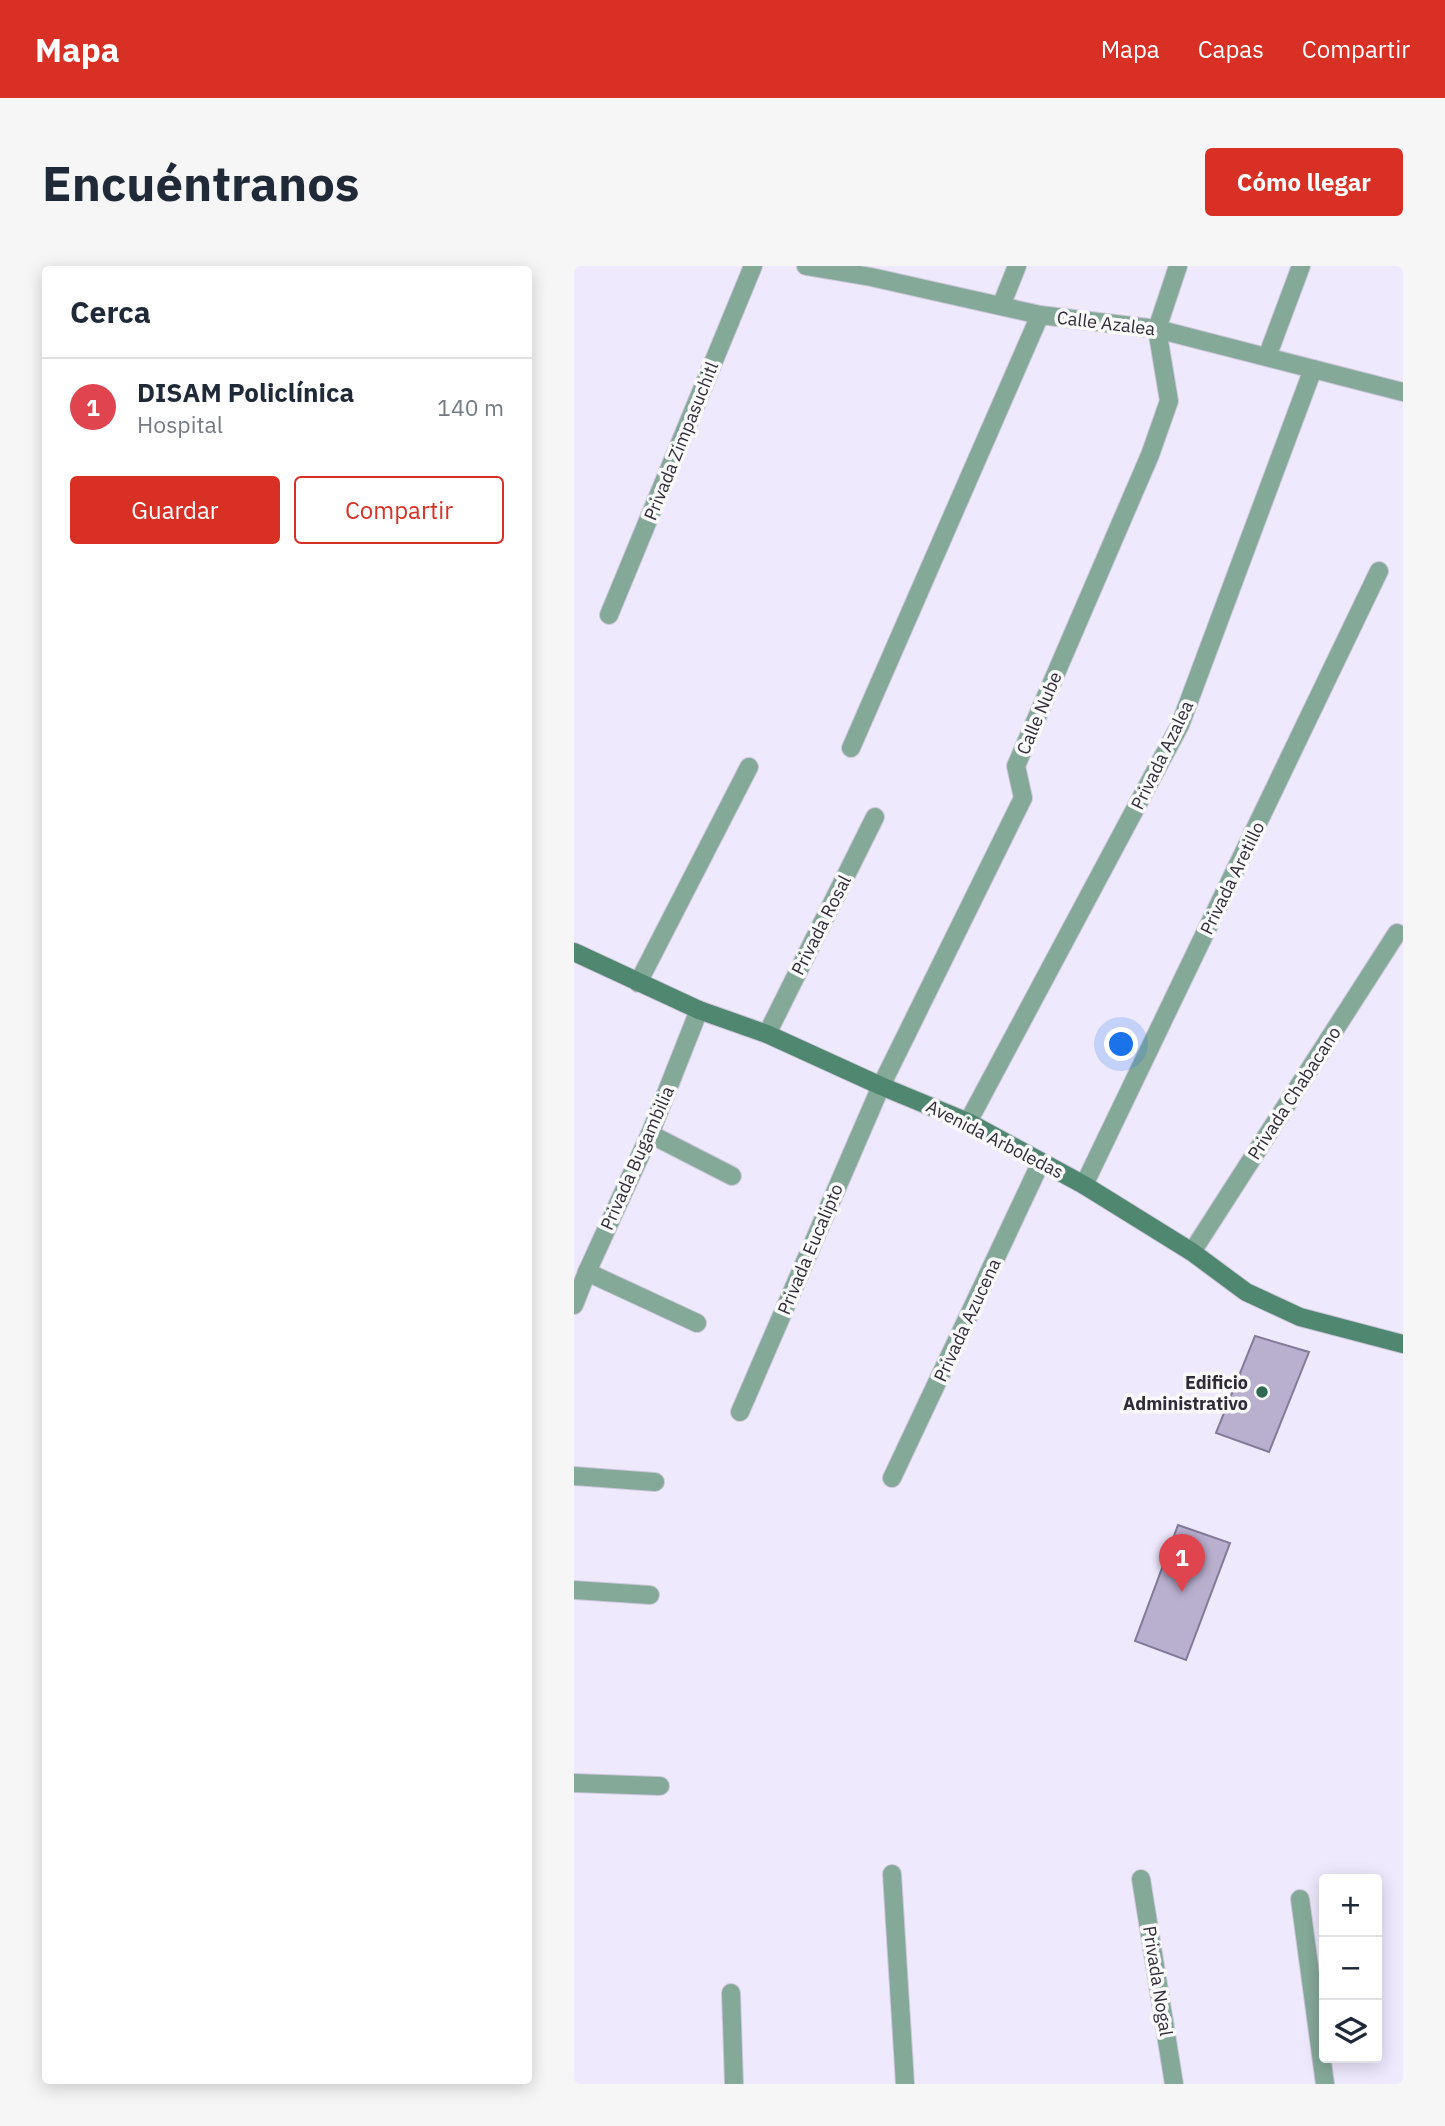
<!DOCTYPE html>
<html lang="es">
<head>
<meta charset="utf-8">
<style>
	:root { --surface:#fff; --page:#f6f6f7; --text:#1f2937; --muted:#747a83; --line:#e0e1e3; --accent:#d93025 }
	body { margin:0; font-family:"IBM Plex Sans",sans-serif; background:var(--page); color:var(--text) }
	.controls { position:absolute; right:21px; bottom:21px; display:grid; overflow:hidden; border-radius:7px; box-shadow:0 4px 18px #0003 }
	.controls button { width:63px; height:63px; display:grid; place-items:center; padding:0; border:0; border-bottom:2px solid var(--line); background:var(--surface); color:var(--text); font:35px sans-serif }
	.you { position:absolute; left:548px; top:779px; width:24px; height:24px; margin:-18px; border:5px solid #fff; border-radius:50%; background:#1a73e8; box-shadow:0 0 0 10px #1a73e833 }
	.badge { display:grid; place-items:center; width:46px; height:46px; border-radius:50%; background:var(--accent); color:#fff; font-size:23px; font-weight:700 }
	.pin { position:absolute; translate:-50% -58px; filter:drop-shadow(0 2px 4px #0008) }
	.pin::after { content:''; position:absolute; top:37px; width:24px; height:21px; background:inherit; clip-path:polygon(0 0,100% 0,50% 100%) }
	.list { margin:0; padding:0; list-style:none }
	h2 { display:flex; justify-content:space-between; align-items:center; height:91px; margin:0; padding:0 28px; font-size:30px }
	h2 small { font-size:23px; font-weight:400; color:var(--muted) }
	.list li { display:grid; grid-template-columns:46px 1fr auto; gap:21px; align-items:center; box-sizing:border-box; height:98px; padding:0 28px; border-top:2px solid var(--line) }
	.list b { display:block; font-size:26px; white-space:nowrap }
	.list p { margin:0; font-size:23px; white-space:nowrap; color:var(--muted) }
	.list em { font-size:23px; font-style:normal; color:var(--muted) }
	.actions { display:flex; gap:14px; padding:21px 28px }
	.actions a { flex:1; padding:16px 0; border:2px solid var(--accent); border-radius:7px; text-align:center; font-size:24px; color:var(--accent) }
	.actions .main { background:var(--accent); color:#fff }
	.icon { flex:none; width:38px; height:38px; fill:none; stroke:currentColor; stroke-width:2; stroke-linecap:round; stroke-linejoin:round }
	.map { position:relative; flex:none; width:829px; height:1818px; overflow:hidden; border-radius:7px }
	header { display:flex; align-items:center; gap:42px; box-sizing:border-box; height:98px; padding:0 35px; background:var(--accent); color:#fff }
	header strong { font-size:33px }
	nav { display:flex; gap:38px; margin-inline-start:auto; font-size:24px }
	.intro { display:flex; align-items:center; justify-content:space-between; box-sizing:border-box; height:168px; padding:0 42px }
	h1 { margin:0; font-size:49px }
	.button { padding:18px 32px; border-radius:7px; background:var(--accent); color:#fff; font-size:24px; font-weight:700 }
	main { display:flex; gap:42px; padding:0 42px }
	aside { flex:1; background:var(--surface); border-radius:7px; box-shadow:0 4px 18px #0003 }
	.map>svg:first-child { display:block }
	.building { fill:#b9b0d0; stroke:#827a98; stroke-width:2 }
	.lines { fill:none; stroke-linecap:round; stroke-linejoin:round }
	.minor-casing { stroke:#ccc7da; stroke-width:20 }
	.secondary-casing { stroke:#ccc7da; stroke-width:20 }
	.minor { stroke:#85a999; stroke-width:18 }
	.secondary { stroke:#508771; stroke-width:18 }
	.poi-dot { fill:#2e6953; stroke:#fafafa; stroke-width:2.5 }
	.labels { text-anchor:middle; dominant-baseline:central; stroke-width:7; stroke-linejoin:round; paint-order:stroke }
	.street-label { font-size:18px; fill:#2f2b38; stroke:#fafafa }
	.poi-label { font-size:18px; font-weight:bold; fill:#2f2b38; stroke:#fafafa; text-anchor:end }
</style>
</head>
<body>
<header>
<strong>Mapa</strong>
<nav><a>Mapa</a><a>Capas</a><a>Compartir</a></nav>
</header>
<div class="intro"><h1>Encuéntranos</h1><a class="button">Cómo llegar</a></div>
<main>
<aside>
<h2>Cerca<small></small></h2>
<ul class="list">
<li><span class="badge" style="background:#e0444e">1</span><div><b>DISAM Policlínica</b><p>Hospital</p></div><em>140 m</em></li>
</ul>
<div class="actions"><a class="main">Guardar</a><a>Compartir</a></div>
</aside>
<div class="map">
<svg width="829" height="1818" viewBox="0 0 829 1818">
	<rect width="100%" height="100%" fill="#efe9fe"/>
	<g class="building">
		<path d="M681 1070 735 1086 695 1186 642 1167Z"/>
		<path d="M604 1259 656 1277 612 1394 561 1375Z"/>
	</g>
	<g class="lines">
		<g class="minor-casing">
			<g id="minor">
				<path d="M232 0 297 11 466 49 583 63 829 126"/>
				<path d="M427 40 443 0"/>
				<path d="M693 91 727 0"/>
				<path d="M35 349 179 0"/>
				<path d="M277 482 466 49"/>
				<path d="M64 717 175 501"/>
				<path d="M193 768 301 551"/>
				<path d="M394 856 606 459 739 103"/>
				<path d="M76 868 158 910"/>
				<path d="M510 919 805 305"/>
				<path d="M618 986 823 667"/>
				<path d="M13 1006 123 1057"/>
				<path d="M0 1039 13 1006 76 868 125 744"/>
				<path d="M166 1146 307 820 449 532 442 500 576 189 595 135 583 63 604 0"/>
				<path d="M0 1210 81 1216"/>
				<path d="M318 1212 467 896"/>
				<path d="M0 1324 76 1329"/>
				<path d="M0 1517 86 1520"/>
				<path d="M318 1608 331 1818"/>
				<path d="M567 1613 600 1818"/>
				<path d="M726 1633 751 1818"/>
				<path d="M157 1727 160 1818"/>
			</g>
		</g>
		<g class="secondary-casing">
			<path id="secondary" d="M0 686 125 744 193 768 307 820 394 856 510 919 618 986 672 1026 726 1051 829 1078"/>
		</g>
		<use href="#minor" class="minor"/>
		<use href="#secondary" class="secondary"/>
	</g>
	<circle class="poi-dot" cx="688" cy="1126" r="7"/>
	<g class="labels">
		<g class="street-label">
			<text transform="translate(532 57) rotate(7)">Calle Azalea</text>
			<text transform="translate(107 175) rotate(-68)">Privada Zimpasuchitl</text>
			<text transform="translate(465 447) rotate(-67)">Calle Nube</text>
			<text transform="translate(588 489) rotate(-64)">Privada Azalea</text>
			<text transform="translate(658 612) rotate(-64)">Privada Aretillo</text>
			<text transform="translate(247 659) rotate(-63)">Privada Rosal</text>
			<text transform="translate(720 827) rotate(-57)">Privada Chabacano</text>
			<text transform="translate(421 873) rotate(27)">Avenida Arboledas</text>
			<text transform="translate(63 892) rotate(-66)">Privada Bugambilia</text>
			<text transform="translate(236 983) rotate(-67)">Privada Eucalipto</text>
			<text transform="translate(393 1054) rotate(-65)">Privada Azucena</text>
			<text transform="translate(584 1715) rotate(81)">Privada Nogal</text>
		</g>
		<g class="poi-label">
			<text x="674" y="1116">Edificio<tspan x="674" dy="21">Administrativo</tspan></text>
		</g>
	</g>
</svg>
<div class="controls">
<button>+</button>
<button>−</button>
<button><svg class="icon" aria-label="layers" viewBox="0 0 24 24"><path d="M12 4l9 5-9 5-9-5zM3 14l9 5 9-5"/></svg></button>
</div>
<div class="you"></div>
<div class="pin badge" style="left:608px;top:1326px;background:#e0444e">1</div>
</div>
</main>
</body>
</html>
